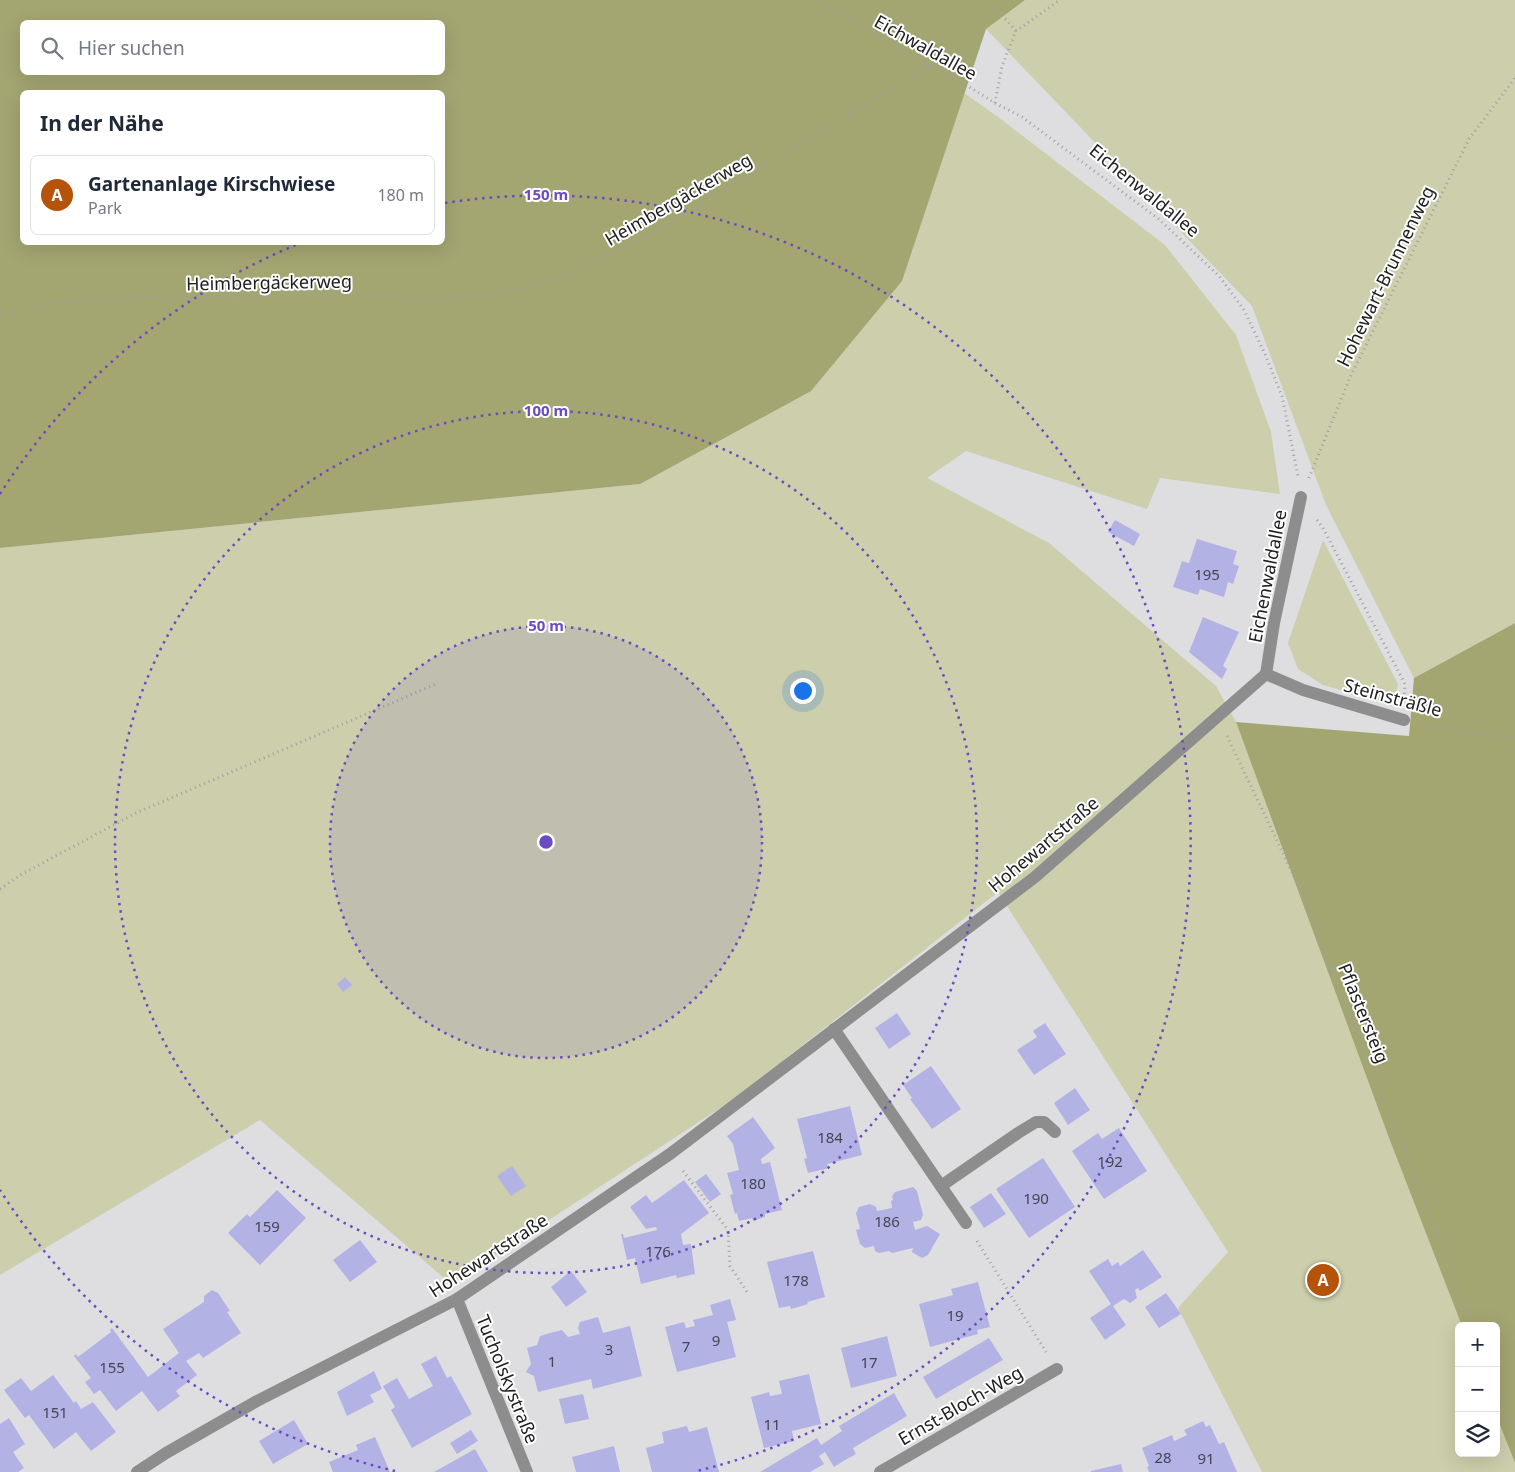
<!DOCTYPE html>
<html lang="de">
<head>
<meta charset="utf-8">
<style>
	:root { --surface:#fff; --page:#f6f6f7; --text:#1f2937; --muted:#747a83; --line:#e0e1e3; --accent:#b45309 }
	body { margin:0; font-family:"Noto Sans",sans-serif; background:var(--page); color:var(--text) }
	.controls { position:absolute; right:15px; bottom:15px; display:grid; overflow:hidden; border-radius:8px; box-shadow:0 5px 20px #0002 }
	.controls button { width:45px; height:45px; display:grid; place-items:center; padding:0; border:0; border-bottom:1px solid var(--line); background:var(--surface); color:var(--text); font:25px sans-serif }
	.you { position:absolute; left:802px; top:690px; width:18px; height:18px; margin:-12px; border:4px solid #fff; border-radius:50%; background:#1a73e8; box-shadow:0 0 0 8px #1a73e833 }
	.badge { display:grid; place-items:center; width:32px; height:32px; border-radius:50%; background:var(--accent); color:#fff; font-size:16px; font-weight:700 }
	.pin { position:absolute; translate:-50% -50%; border:2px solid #fff; box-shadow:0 1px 5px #0006 }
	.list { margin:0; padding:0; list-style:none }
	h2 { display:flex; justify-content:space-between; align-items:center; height:65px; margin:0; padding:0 20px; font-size:21px }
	h2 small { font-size:16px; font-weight:400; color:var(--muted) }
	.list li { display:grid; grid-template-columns:32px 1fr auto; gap:15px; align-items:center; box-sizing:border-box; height:80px; margin:0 10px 10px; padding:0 10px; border:1px solid var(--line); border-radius:8px }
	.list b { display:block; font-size:19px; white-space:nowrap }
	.list p { margin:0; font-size:16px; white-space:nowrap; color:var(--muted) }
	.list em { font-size:16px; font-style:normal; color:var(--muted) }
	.icon { flex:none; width:28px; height:28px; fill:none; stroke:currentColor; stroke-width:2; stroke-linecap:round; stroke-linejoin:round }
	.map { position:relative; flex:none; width:1515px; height:1472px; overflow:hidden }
	.search { position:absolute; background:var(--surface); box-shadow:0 5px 20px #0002; left:20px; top:20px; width:425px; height:55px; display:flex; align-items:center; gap:12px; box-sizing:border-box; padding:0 18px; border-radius:8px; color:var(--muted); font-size:19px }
	.panel { position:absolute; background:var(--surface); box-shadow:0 5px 20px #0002; left:20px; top:90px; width:425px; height:155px; border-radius:8px }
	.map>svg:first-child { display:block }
	.green { fill:#ccceac }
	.forest { fill:#a3a671; fill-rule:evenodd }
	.building { fill:#b3b2e5 }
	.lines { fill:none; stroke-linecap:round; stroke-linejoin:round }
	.path { stroke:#a0a0a3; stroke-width:3; stroke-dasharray:1 4; stroke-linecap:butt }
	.minor { stroke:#8e8d8e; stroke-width:12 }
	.ring { fill:none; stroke:#6b4ac2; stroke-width:2.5; stroke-dasharray:2.5 5 }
	.labels { text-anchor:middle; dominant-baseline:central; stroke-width:4; stroke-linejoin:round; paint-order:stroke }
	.number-label { font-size:15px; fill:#454452 }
	.street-label { font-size:18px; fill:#202021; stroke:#fff }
	.centre { fill:#6b4ac2; stroke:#fff; stroke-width:2.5 }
	.ring-label { font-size:15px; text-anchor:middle; font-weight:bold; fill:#6b4ac2; stroke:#fff; stroke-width:4; stroke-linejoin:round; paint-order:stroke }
</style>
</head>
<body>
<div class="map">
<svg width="1515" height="1472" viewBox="0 0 1515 1472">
	<rect width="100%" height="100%" fill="#dedee1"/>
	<g class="green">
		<path d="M1025 0H1515V623L1414 678 1326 505 1252 306 986 29Z"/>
		<path d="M964 93 998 117 1165 245 1236 335 1271 432 1280 494 1160 478 1147 509 966 451 927 478 1049 543 1216 686 1236 722 1389 1138 1462 1326H1459V1453H1496V1415L1515 1463V1472H1262L1178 1308 1228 1252 998 892 734 1099 451 1284 260 1120 0 1275V548L640 484 902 281Z"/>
		<path d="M1323 540 1398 684 1393 705 1323 685 1298 669 1288 643Z"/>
	</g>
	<g class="forest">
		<path d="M0 0H1025L986 29 902 281 811 391 640 484 0 548ZM22 22H442V72H22ZM22 92H442V242H22Z"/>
		<path d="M1515 623V1463L1496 1415V1326H1462L1389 1138 1236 722 1409 736 1414 678Z"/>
	</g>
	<g class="building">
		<path d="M1115 520 1140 534 1134 546 1108 532Z"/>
		<path d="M1197 539 1237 551 1233 564 1239 566 1233 584 1228 582 1224 597 1200 589 1198 595 1173 587 1182 561 1189 563Z"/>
		<path d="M1203 617 1239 632 1223 666 1227 669 1222 679 1189 652Z"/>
		<path d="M345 977 352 985 343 992 337 984Z"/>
		<path d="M897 1013 911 1034 889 1049 875 1028Z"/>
		<path d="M1045 1023 1066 1054 1034 1075 1017 1050 1037 1037 1033 1031Z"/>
		<path d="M931 1066 961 1109 932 1129 910 1099 912 1098 903 1085Z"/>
		<path d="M1075 1088 1090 1110 1068 1125 1054 1103Z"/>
		<path d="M850 1106 862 1155 827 1164 829 1168 808 1173 804 1159 807 1158 797 1119Z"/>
		<path d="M753 1117 775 1148 761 1159 762 1164 770 1162 782 1210 765 1214V1217L753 1221 752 1218 739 1221 737 1213 735 1214 730 1195 733 1194 727 1173 739 1170 733 1144 727 1136Z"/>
		<path d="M1119 1128 1147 1171 1104 1199 1072 1151 1098 1133 1102 1139Z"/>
		<path d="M1043 1158 1075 1207 1029 1238 996 1189Z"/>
		<path d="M512 1166 526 1186 511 1196 497 1176Z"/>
		<path d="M706 1174 721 1194 710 1202 695 1182Z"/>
		<path d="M684 1180 709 1213 681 1234 683 1245 691 1244 695 1274 677 1278 676 1275 641 1284 635 1258 627 1260 621 1234H623L624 1238 657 1230 656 1227 646 1229 630 1207 646 1195 652 1203Z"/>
		<path d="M913 1187 917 1191 923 1215 921 1220 913 1222 915 1230 927 1226 940 1234 928 1255 922 1258 912 1252 913 1248 892 1253 889 1251 879 1253 875 1251 874 1246 865 1248 860 1244 856 1230 860 1229 856 1213 859 1207 870 1204 876 1207 877 1211 892 1208 891 1201 893 1200 892 1196 895 1192Z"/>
		<path d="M277 1190 306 1218 260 1265 228 1233 247 1214 250 1217Z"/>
		<path d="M991 1193 1006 1214 984 1228 970 1207Z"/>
		<path d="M360 1240 377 1262 350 1282 333 1260Z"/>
		<path d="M1143 1250 1162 1277 1140 1291 1138 1288 1135 1290 1137 1298 1130 1303 1124 1299 1113 1306 1126 1325 1105 1340 1090 1318 1111 1304 1089 1271 1108 1259 1112 1266 1118 1262 1120 1266Z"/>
		<path d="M813 1251 825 1297 807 1302 808 1304 791 1309 790 1306 779 1308 767 1262Z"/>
		<path d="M571 1271 587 1292 566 1307 551 1287Z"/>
		<path d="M978 1282 990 1327 977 1330 978 1334 930 1347 919 1304 953 1295 951 1289Z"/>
		<path d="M212 1290 218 1293 230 1311 227 1312 241 1333 203 1358 199 1353 186 1361 197 1375 176 1391 180 1396 158 1412 142 1391 116 1411 100 1390 94 1394 85 1382 91 1378 74 1356 76 1354 78 1357 111 1332 110 1330 112 1328 148 1377 179 1353 163 1329 204 1302V1296Z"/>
		<path d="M1166 1293 1181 1314 1159 1328 1145 1307Z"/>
		<path d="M730 1299 736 1320 727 1322 736 1357 677 1372 665 1327 684 1322 686 1328 695 1326 693 1320 713 1315 710 1305Z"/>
		<path d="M598 1317 603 1333 630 1326 642 1376 593 1389 591 1379 538 1392 534 1376 526 1372 531 1364 527 1348 537 1345 540 1336 550 1333 562 1330 568 1337 580 1334 578 1328 580 1322Z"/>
		<path d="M887 1336 897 1376 851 1388 841 1348Z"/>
		<path d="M989 1338 1003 1360 936 1399 923 1377Z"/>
		<path d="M436 1356 447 1378 451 1376 472 1414 412 1448 391 1410 395 1407 383 1386 397 1378 409 1399 433 1386 421 1364Z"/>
		<path d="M374 1371 382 1389 370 1395 374 1402 347 1416 337 1392Z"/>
		<path d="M809 1374 821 1424 792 1431 794 1441 764 1448 751 1397 769 1392 770 1396 782 1394 779 1381Z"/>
		<path d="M53 1375 74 1403 76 1401 81 1409 93 1402 116 1432 91 1451 76 1432 54 1449 29 1415 25 1418 4 1390 21 1378 31 1391Z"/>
		<path d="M894 1393 907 1416 853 1448 856 1454 845 1460 834 1467 825 1452 819 1456 824 1464 810 1472H760L817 1438 821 1445 842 1431 839 1426Z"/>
		<path d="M583 1394 589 1419 565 1424 559 1399Z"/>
		<path d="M9 1418 25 1444 13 1452 24 1468 18 1472H0V1424Z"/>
		<path d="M294 1420 308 1444 273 1464 259 1441Z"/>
		<path d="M1203 1421 1206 1427 1210 1425 1219 1444 1224 1442 1237 1472H1149L1147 1467 1149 1466 1142 1448 1172 1435 1174 1441 1187 1435 1184 1430Z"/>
		<path d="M687 1426 689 1432 707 1427 719 1472H652L646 1448 664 1443 662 1432Z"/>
		<path d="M471 1430 478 1441 457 1454 450 1443Z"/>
		<path d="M375 1437 390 1472H333L329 1462 358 1450 356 1445Z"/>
		<path d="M614 1446 620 1472H576L572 1457Z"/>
		<path d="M475 1449 488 1472H434Z"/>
		<path d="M1121 1464 1123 1472H1091V1471Z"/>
	</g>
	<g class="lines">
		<g class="path">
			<path d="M818 0 839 14 955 78 995 103 1022 117 1160 220 1219 276 1244 310 1265 354 1282 396 1298 476"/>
			<path d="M989 0 1016 31"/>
			<path d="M995 103 1002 66 1016 31 1060 0"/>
			<path d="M0 314 66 301 142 298 257 297 334 292 419 300 495 295 568 275 655 233 930 65"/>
			<path d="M1309 478 1351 375 1469 139 1515 78"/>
			<path d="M1317 520 1323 528 1405 684 1404 699"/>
			<path d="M1423 725 1515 739"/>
			<path d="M1227 736 1301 891 1342 997 1411 1163 1472 1326"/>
			<path d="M0 889 22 874 136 813 436 684"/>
			<path d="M683 1171 728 1230 730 1266 747 1292"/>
			<path d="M977 1241 1046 1352"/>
			<path d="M1496 1389 1515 1439"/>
		</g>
		<g class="minor">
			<path d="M1266 674 1274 623 1301 497"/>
			<path d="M1266 674 1303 690 1404 720"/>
			<path d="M834 1029 966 1223"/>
			<path d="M941 1186 1018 1133 1036 1122H1044L1055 1132"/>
			<path d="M457 1299 527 1472"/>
			<path d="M137 1472 166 1453 257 1401 457 1299 670 1154 1035 877 1266 674"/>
			<path d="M880 1472 1057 1369"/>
		</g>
	</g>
	<circle cx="546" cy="842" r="216" fill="#6b4ac2" fill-opacity=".12"/>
	<g class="ring">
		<circle cx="546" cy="842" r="216"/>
		<circle cx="546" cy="842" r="431"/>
		<path d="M395 1471A647 647 0 0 1 0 1190M0 494A647 647 0 0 1 298 244M445 203A647 647 0 0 1 697 1471"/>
	</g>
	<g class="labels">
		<g class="number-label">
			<text x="1207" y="574">195</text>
			<text x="830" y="1137">184</text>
			<text x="1110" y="1161">192</text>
			<text x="753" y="1183">180</text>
			<text x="1036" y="1198">190</text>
			<text x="887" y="1221">186</text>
			<text x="267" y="1226">159</text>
			<text x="658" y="1251">176</text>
			<text x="796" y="1280">178</text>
			<text x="955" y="1315">19</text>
			<text x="716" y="1340">9</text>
			<text x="686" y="1346">7</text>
			<text x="609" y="1349">3</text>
			<text x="552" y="1361">1</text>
			<text x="869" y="1362">17</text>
			<text x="112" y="1367">155</text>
			<text x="55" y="1412">151</text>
			<text x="772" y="1424">11</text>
			<text x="1163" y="1457">28</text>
			<text x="1206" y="1458">91</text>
		</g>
		<g class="street-label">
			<text transform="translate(926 47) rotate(29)">Eichwaldallee</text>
			<text transform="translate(1145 190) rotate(39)">Eichenwaldallee</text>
			<text transform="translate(678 199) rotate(-30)">Heimbergäckerweg</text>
			<text transform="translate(1385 276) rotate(-64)">Hohewart-Brunnenweg</text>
			<text transform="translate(269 282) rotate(-1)">Heimbergäckerweg</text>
			<text transform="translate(1267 576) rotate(-79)">Eichenwaldallee</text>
			<text transform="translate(1393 697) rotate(15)">Steinsträßle</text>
			<text transform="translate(1043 844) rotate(-40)">Hohewartstraße</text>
			<text transform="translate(1364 1013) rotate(68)">Pflastersteig</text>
			<text transform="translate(488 1255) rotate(-33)">Hohewartstraße</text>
			<text transform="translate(508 1379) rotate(68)">Tucholskystraße</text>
			<text transform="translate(960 1405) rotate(-30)">Ernst-Bloch-Weg</text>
		</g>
	</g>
	<circle cx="546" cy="842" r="8" class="centre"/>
	<g class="ring-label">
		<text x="546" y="200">150 m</text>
		<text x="546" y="416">100 m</text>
		<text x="546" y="631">50 m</text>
	</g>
</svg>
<div class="controls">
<button>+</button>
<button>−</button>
<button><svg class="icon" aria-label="layers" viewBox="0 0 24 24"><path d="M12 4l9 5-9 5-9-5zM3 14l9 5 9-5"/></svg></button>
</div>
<div class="you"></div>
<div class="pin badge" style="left:1323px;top:1280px">A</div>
<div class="search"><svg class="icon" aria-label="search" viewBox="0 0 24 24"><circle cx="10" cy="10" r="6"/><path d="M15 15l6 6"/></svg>Hier suchen</div>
<section class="panel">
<h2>In der Nähe<small></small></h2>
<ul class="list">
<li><span class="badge">A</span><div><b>Gartenanlage Kirschwiese</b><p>Park</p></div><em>180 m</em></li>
</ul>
</section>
</div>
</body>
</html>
